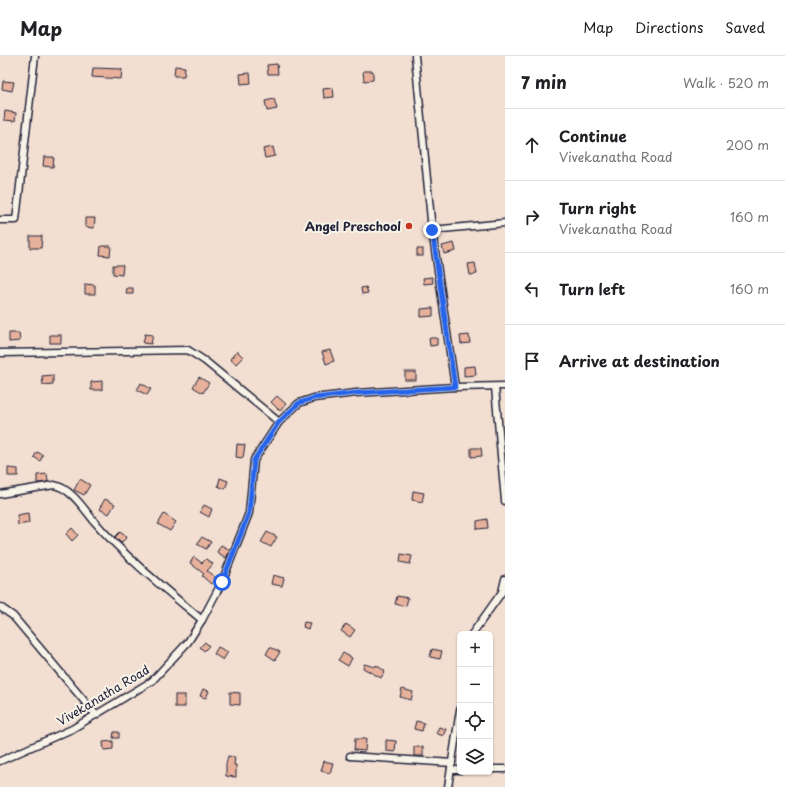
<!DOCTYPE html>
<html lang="en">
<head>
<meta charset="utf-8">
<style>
	:root { --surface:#fff; --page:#f6f6f6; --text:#202124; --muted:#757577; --line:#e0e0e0 }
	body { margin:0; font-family:"Playpen Sans",sans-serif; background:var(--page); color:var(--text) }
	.controls { position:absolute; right:12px; bottom:12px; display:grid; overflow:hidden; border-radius:6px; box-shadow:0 1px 3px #0004 }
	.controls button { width:36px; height:36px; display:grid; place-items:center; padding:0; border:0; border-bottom:1px solid var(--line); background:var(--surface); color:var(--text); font:20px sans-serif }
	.stop { position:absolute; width:12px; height:12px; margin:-9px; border:3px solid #2563eb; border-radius:50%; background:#fff }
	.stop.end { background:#2563eb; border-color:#fff; box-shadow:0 1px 4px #0008 }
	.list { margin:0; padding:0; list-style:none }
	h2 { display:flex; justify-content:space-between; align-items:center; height:52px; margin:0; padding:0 16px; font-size:17px }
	h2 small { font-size:13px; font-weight:400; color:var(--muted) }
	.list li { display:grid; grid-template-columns:26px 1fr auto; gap:12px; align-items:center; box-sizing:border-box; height:72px; padding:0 16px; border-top:1px solid var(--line) }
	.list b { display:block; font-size:15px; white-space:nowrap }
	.list p { margin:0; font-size:13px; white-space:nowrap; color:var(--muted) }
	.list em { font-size:13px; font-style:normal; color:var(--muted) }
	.icon { flex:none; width:22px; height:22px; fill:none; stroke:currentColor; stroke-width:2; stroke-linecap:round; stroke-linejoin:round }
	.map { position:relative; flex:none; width:505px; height:731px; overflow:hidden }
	header { display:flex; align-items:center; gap:24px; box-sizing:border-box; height:56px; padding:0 20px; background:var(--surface); border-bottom:1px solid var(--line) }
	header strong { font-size:19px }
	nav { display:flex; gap:22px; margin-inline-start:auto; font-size:14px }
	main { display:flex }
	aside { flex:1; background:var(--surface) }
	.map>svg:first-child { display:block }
	.building { fill:#e7b19b; stroke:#22223b }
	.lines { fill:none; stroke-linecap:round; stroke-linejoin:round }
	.minor-casing { stroke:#22223b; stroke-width:9 }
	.minor { stroke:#f7f3e8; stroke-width:6 }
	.route { stroke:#2563eb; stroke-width:5 }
	.poi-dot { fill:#c8321e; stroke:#f7f3e8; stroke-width:1.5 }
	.labels { text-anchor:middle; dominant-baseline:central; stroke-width:4; stroke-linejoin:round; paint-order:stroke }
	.poi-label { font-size:12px; font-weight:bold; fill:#22223b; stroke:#f7f3e8; text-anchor:end }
	.street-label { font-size:12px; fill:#22223b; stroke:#f7f3e8 }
</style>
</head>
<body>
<header>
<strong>Map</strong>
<nav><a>Map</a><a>Directions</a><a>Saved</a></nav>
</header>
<main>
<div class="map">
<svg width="505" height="731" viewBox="0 0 505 731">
	<rect width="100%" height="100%" fill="#f2dfd1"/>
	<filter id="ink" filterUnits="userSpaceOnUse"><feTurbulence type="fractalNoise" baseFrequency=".025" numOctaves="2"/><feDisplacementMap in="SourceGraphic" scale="8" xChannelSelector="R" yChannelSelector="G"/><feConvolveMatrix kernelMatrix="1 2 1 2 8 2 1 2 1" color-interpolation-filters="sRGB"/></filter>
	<g filter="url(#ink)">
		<g class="building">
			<path d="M277 8 278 18H268L267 9Z"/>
			<path d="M175 10 185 11 184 20H174Z"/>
			<path d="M93 12 122 13 121 23 92 21Z"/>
			<path d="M363 15H373V24L364 25Z"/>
			<path d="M250 17 251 27 241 28 240 18Z"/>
			<path d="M3 25 14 26 12 35 2 33Z"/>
			<path d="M333 32 334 41 324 42 323 33Z"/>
			<path d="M274 43 277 53 267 55 265 45Z"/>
			<path d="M5 55 16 57 15 65 4 64Z"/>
			<path d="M273 91 275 100 265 102 263 93Z"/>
			<path d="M44 101H54L53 111 43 110Z"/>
			<path d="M85 162H95L94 172 85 171Z"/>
			<path d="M30 180H42L41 192H30Z"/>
			<path d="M454 187 456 195 444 198 442 190Z"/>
			<path d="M101 190H111L110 200 100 199Z"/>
			<rect x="417" y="193" width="6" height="7"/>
			<path d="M475 207 477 218 470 219 468 208Z"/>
			<path d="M113 209H123L122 219 113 218Z"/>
			<path d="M432 221 433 227 424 228 423 222Z"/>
			<path d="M85 228 95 229V238H85Z"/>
			<path d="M366 231 368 237 362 238 361 232Z"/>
			<path d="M127 232H133V238H126Z"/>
			<path d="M433 252V260L421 261V253Z"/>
			<path d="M9 277H19L20 285 9 286Z"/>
			<path d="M145 278 153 279 151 288 143 287Z"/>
			<rect x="50" y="279" width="11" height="8"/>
			<path d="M469 279 470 287 461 288 460 280Z"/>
			<path d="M429 282H437V289L430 290Z"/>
			<path d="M330 294 334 305 326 308 322 296Z"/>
			<path d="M237 295 243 301 236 308 230 303Z"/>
			<path d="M475 310 476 319 464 320V311Z"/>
			<rect x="405" y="316" width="11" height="8"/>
			<path d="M53 319V328L43 329 42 320Z"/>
			<path d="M199 321 209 327 203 337 193 331Z"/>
			<path d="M102 325V334H91V326Z"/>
			<path d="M141 327 151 333 147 339 137 334Z"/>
			<path d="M277 340 286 348 280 355 271 346Z"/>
			<path d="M237 388 245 389 243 402 236 401Z"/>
			<path d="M471 392H481L482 400 471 401Z"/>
			<path d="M37 396 43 399 40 405 34 401Z"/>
			<path d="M8 412 18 413V420H8Z"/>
			<path d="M47 418 48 426 37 427V419Z"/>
			<path d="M220 422 228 425 225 433 218 430Z"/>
			<path d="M80 423 90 429 84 439 74 434Z"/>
			<path d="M413 435 424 437 422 446 412 444Z"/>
			<path d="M105 443 115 448 109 458 99 453Z"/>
			<path d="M204 449 212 453 209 461 200 456Z"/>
			<path d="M28 457 29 467 18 469 17 459Z"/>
			<path d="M164 458 176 466 170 475 158 468Z"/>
			<path d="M487 463 488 472 477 473V465Z"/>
			<path d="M72 472 78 479 72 485 66 478Z"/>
			<path d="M120 476 127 481 121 487 115 481Z"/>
			<path d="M267 476 277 481 271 491 261 486Z"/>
			<path d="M202 481 211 486 206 493 197 488Z"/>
			<path d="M221 489 230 494 226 502 217 496Z"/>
			<path d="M401 498 412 500 410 508 400 506Z"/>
			<path d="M194 501 202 507 206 503 213 508 207 515 216 522 211 528 202 520 204 518 190 507Z"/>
			<path d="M273 519 284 522 282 530 271 528Z"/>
			<path d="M397 540 408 542 406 550 395 548Z"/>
			<path d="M304 566 310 567 308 573 303 571Z"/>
			<path d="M346 568 355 574 350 581 341 575Z"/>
			<path d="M205 586 209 590 204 595 200 591Z"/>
			<path d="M218 591 228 596 223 604 214 598Z"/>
			<path d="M270 591 280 596 275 604 266 598Z"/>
			<path d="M432 593 442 595 440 603 430 601Z"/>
			<path d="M343 597 352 602 348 610 338 604Z"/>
			<path d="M364 608 375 611 376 609 385 615 381 622 363 612Z"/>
			<path d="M203 633 209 635 206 642 200 640Z"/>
			<path d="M402 633 413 636 411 644 400 641Z"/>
			<path d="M230 636 240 637V649L230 648Z"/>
			<rect x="175" y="639" width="10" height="12"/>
			<path d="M416 665 424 667 422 675 414 673Z"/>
			<path d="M439 671 446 673 443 680 436 677Z"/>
			<path d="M114 676H119V682H113Z"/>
			<path d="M355 683H366L365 695 354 694Z"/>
			<path d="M386 684 396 685 395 696 386 695Z"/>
			<path d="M113 685V693L104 694 103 686Z"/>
			<rect x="414" y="691" width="9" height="9"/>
			<path d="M228 700 235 701 234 709H236V721L226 720V708Z"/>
			<path d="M324 705 333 707 330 717 321 715Z"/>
		</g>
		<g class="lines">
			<g class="minor-casing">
				<g id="minor">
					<path d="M415 0 432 174 455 331"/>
					<path d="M0 164H16L35 0"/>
					<path d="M432 174 505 167"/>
					<path d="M0 297 188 294 205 305 279 366"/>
					<path d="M495 331 505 445"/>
					<path d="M0 438 54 429C71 432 84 453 94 465 126 502 165 533 202 564"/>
					<path d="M0 551 13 560 96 659"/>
					<path d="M472 578 502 536 505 523"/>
					<path d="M350 700 452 707"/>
					<path d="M0 705 72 673 152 625 188 586 202 564 222 526 249 457 254 404 279 366 299 347 314 342 356 337 455 331 505 330"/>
					<path d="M490 713H505"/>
					<path d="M451 714H460"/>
					<path d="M448 731 460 654"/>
				</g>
			</g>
			<use href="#minor" class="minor"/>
		</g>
	</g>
	<g class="lines" filter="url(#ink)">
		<path class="route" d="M222 526 249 457 254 404 279 366 299 347 314 342 356 337 455 331 432 174"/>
	</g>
	<circle class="poi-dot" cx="409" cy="170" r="4"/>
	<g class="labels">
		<g class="poi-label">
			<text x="401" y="170">Angel Preschool</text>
		</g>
		<g class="street-label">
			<text transform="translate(103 639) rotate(-31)">Vivekanatha Road</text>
		</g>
	</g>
</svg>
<div class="controls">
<button>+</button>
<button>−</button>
<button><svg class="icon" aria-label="locate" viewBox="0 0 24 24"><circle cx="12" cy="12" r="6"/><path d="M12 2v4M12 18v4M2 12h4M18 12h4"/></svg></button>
<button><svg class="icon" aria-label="layers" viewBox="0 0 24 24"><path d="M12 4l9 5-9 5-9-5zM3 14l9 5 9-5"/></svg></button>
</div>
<div class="stop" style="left:222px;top:526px"></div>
<div class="stop end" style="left:432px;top:174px"></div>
</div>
<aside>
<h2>7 min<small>Walk · 520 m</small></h2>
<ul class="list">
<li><svg class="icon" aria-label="ahead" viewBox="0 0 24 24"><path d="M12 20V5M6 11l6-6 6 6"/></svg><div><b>Continue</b><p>Vivekanatha Road</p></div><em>200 m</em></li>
<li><svg class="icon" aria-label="right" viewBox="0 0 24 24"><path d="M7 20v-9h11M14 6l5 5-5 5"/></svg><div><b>Turn right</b><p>Vivekanatha Road</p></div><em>160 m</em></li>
<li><svg class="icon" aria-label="left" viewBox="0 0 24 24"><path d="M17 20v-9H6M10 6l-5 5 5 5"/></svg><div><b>Turn left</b></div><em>160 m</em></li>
<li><svg class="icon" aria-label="arrive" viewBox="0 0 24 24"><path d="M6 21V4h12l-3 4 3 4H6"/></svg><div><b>Arrive at destination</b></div></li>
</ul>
</aside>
</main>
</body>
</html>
